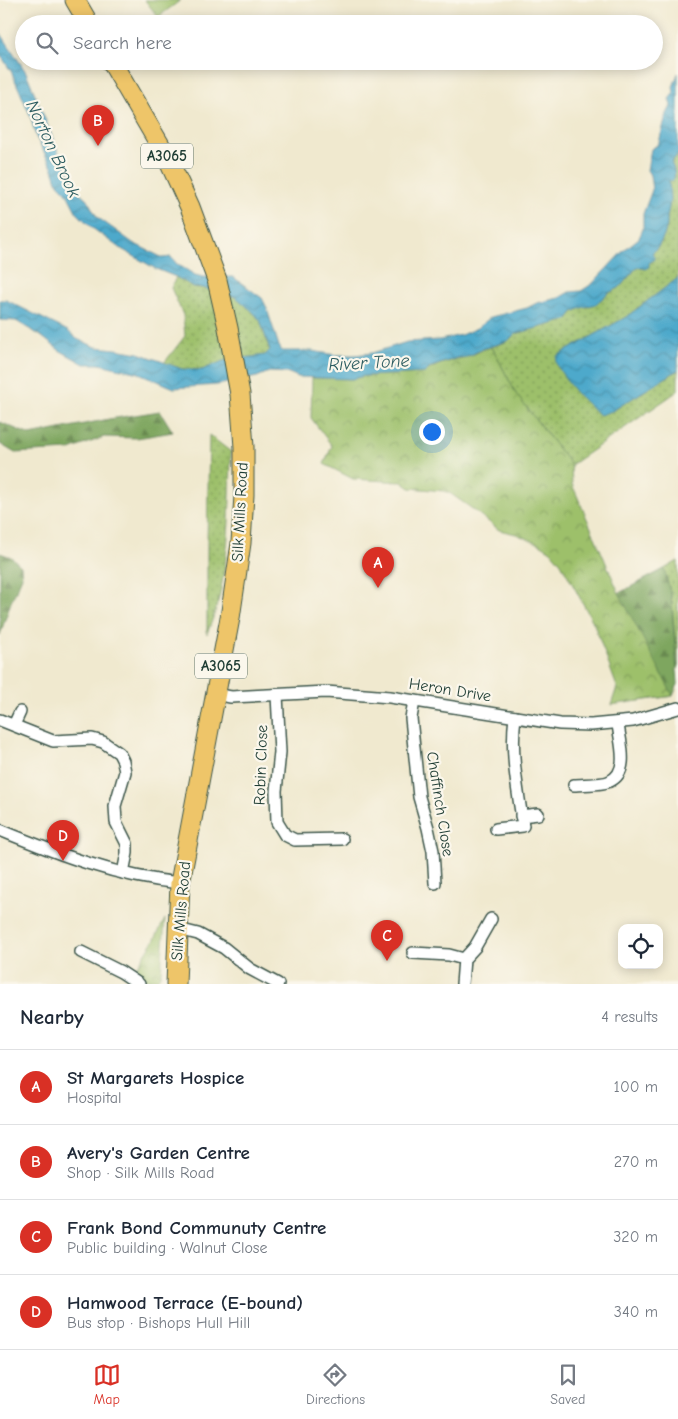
<!DOCTYPE html>
<html lang="en">
<head>
<meta charset="utf-8">
<style>
	:root { --surface:#fff; --page:#f2f2f3; --text:#1f2937; --muted:#747a83; --line:#e0e1e3; --accent:#d93025 }
	body { margin:0; font-family:"Comic Neue",sans-serif; background:var(--page); color:var(--text) }
	.controls { position:absolute; right:15px; bottom:15px; display:grid; overflow:hidden; border-radius:10px; box-shadow:0 2px 12px #0003 }
	.controls button { width:45px; height:45px; display:grid; place-items:center; padding:0; border:0; border-bottom:1px solid var(--line); background:var(--surface); color:var(--text); font:25px sans-serif }
	.you { position:absolute; left:431px; top:431px; width:18px; height:18px; margin:-12px; border:4px solid #fff; border-radius:50%; background:#1a73e8; box-shadow:0 0 0 8px #1a73e833 }
	.badge { display:grid; place-items:center; width:32px; height:32px; border-radius:50%; background:var(--accent); color:#fff; font-size:16px; font-weight:700 }
	.pin { position:absolute; translate:-50% -41px; filter:drop-shadow(0 1px 2px #0008) }
	.pin::after { content:''; position:absolute; top:26px; width:18px; height:15px; background:inherit; clip-path:polygon(0 0,100% 0,50% 100%) }
	.list { margin:0; padding:0; list-style:none }
	h2 { display:flex; justify-content:space-between; align-items:center; height:65px; margin:0; padding:0 20px; font-size:21px }
	h2 small { font-size:16px; font-weight:400; color:var(--muted) }
	.list li { display:grid; grid-template-columns:32px 1fr auto; gap:15px; align-items:center; box-sizing:border-box; height:75px; padding:0 20px; border-top:1px solid var(--line) }
	.list b { display:block; font-size:19px; white-space:nowrap }
	.list p { margin:0; font-size:16px; white-space:nowrap; color:var(--muted) }
	.list em { font-size:16px; font-style:normal; color:var(--muted) }
	.icon { flex:none; width:28px; height:28px; fill:none; stroke:currentColor; stroke-width:2; stroke-linecap:round; stroke-linejoin:round }
	.map { position:relative; flex:none; width:678px; height:984px; overflow:hidden }
	.search { position:absolute; background:var(--surface); box-shadow:0 2px 12px #0003; left:15px; right:15px; top:15px; height:55px; display:flex; align-items:center; gap:12px; box-sizing:border-box; padding:0 18px; border-radius:28px; color:var(--muted); font-size:19px }
	.sheet { height:365px; background:var(--surface) }
	nav { display:flex; justify-content:space-around; align-items:center; box-sizing:border-box; height:70px; border-top:1px solid var(--line); background:var(--surface); font-size:14px; color:var(--muted) }
	nav a { display:grid; justify-items:center; gap:2px }
	nav .on { color:var(--accent) }
	.map>svg:first-child { display:block }
	.grass { fill:url(#grass-dots); stroke:#5e7e50 }
	.forest { fill:url(#forest-firs); stroke:#4e724a }
	.park { fill:url(#park-crowns); stroke:#5e7e50 }
	.pitch { fill:#9dc06b; stroke:#5e7e50 }
	.water { fill:url(#water-waves); stroke:#367380 }
	.lines { fill:none; stroke-linecap:round; stroke-linejoin:round }
	.street-casing { stroke:#3e574b; stroke-width:14 }
	.primary-casing { stroke:#3e574b; stroke-width:21 }
	.street { stroke:#fff; stroke-width:11 }
	.primary { stroke:#eec569; stroke-width:19 }
	.labels { text-anchor:middle; dominant-baseline:central; stroke-width:4.5; stroke-linejoin:round; paint-order:stroke }
	.shield { fill:#fbf7ec; stroke:#61756b; stroke-width:1 }
	.shield-label { font-size:15px; font-weight:bold; fill:#1f3d34 }
	.street-label { font-size:16px; fill:#1f3d34; stroke:#fbf7ec }
	.water-label { font-size:18px; font-style:italic; fill:#2d5d61; stroke:#fbf7ec }
</style>
</head>
<body>
<div class="map">
<svg width="678" height="984" viewBox="0 0 678 984">
	<defs>
		<pattern id="grass-dots" width="8" height="8" patternUnits="userSpaceOnUse" patternTransform="scale(1.25)"><rect width="8" height="8" fill="#9dc06b"/><path d="M2 2h.1M6 6h.1" fill="none" stroke="#7f9d59" stroke-width="1.8" stroke-linecap="round"/></pattern>
		<pattern id="forest-firs" width="22" height="20" patternUnits="userSpaceOnUse" patternTransform="scale(1.25)"><rect width="22" height="20" fill="#7ea65f"/><path d="M5 1l3.5 6h-7zM16 11l3.5 6h-7z" fill="#67884f"/></pattern>
		<pattern id="park-crowns" width="20" height="18" patternUnits="userSpaceOnUse" patternTransform="scale(1.25)"><rect width="20" height="18" fill="#9dc06b"/><path d="M2 6a3 3 0 1 1 6 0M12 15a3 3 0 1 1 6 0" fill="none" stroke="#7f9d59"/></pattern>
		<pattern id="water-waves" width="16" height="10" patternUnits="userSpaceOnUse" patternTransform="scale(1.25)"><rect width="16" height="10" fill="#4da9cb"/><path d="M0 5q4-4 8 0t8 0" fill="none" stroke="#3f8ba6"/></pattern>
	</defs>
	<rect width="100%" height="100%" fill="#fbf7ec"/>
	<filter id="ink" filterUnits="userSpaceOnUse"><feTurbulence type="fractalNoise" baseFrequency=".02" numOctaves="2"/><feDisplacementMap in="SourceGraphic" scale="10" xChannelSelector="R" yChannelSelector="G"/><feConvolveMatrix kernelMatrix="1 2 1 2 8 2 1 2 1" color-interpolation-filters="sRGB"/></filter>
	<filter id="wash" filterUnits="userSpaceOnUse"><feTurbulence type="fractalNoise" baseFrequency=".0096" numOctaves="4" result="noise"/><feDisplacementMap in="SourceGraphic" scale="20" xChannelSelector="R" yChannelSelector="G"/><feGaussianBlur stdDeviation="1.12" result="paint"/><feColorMatrix in="noise" values="0 0 0 0 0 0 0 0 0 0 0 0 0 0 0 0 0 1.4 0 .05"/><feComposite in="paint" operator="in"/></filter>
	<g filter="url(#wash)">
		<rect width="100%" height="100%" fill="#f0e9cf"/>
		<g class="grass">
			<path d="M678 154V278L626 317 557 356 612 411 678 370V391L571 465 516 394 492 347 508 341 515 334 567 320 573 312 581 308 596 304 608 293 619 288 637 267 646 269 652 254 658 247 664 236 667 225V217L670 202 669 181 675 177 674 169 671 163Z"/>
			<path d="M176 277 194 287 203 288 236 297 252 310 260 320 270 351 265 355 222 362 202 370 182 369 164 363 185 336 183 315 171 288Z"/>
			<path d="M209 435 231 452C230 500 230 547 220 594 217 607 212 621 207 634V545Z"/>
			<path d="M678 561V669L671 595 664 569Z"/>
		</g>
		<g class="forest">
			<path d="M160 411 173 432 137 438 104 437 70 450 15 453 0 444V422L30 435 109 419Z"/>
			<path d="M0 553 11 557 21 566 22 577 11 602 0 635Z"/>
			<path d="M664 569 671 595 678 684 673 696 637 701 619 593Z"/>
		</g>
		<g class="park">
			<path d="M492 347 516 394 571 465 572 484 619 593 673 696 611 705 617 687 594 624 561 563 551 551 540 544 516 534 499 530 471 508 451 494 444 491 410 488 402 482 353 479 324 464 332 446 311 418 312 378 352 379 364 376 424 373C437 363 451 361 466 357 475 355 481 349 492 347Z"/>
			<path d="M165 919 161 974 158 979 149 980 132 974 155 939Z"/>
		</g>
		<path class="pitch" d="M145 0H181L158 17Z"/>
		<g class="water">
			<path d="M0 32 26 72 60 156 70 171 78 191 87 199 97 217 133 243 163 258 171 257 177 264 195 275 203 277H233L262 298 266 306 279 346 282 351H312L336 355H354L372 353 407 342 440 340 461 335 477 328 491 317 527 308 537 303 559 298 569 292 581 291 592 284 624 250 639 238 643 229V214L652 190 650 175 647 170 651 149 656 146 659 142 666 116 671 106 669 99 674 93 673 87 678 73V154L671 163C674 168 676 175 673 181H669L670 202 667 217V225L664 236 658 247 652 253 655 259 649 263V267L646 269 637 267 619 288 608 293 596 304 581 308 573 312 567 320 515 334 508 341 482 349 467 357 457 358 431 367 425 373 364 376 352 379 298 377 289 373 269 372 257 377 217 385 174 388 139 373 99 364H84L59 350 41 336 16 321 0 320V300H6L68 331 77 339 96 347 116 349 139 353 182 369 202 370 223 361 265 355 270 350 260 320 252 311 236 297 203 288 194 287 176 277 156 269 118 247 91 227 77 213 66 192 58 184 53 169 36 137 30 115 12 73 0 54Z"/>
			<path d="M678 278V370L612 411 600 415C582 401 566 383 556 363L557 356 626 317Z"/>
		</g>
	</g>
	<g filter="url(#ink)">
		<g class="lines">
			<g class="street-casing">
				<g id="street">
					<path d="M215 694 231 697 326 692 390 697 560 724 591 725 633 721 678 708"/>
					<path d="M277 695 280 752 276 791 277 822 285 835 295 840 342 839"/>
					<path d="M414 701 411 718 419 797 428 828 433 851 435 883"/>
					<path d="M0 720 53 741 92 739 103 742 119 753 123 761 125 772 115 806 116 822 127 844V853L123 873"/>
					<path d="M14 725 20 712"/>
					<path d="M574 785C583 784 603 785 610 781 631 771 619 740 618 723"/>
					<path d="M521 816 538 814"/>
					<path d="M496 829 523 826C518 790 510 754 515 717"/>
					<path d="M0 830C58 854 117 877 180 883"/>
					<path d="M178 929 198 934 224 948 250 969 278 984"/>
					<path d="M81 952 121 972 139 984"/>
					<path d="M413 953 449 955 464 959"/>
					<path d="M462 984 464 959 475 947 491 919"/>
				</g>
			</g>
			<g class="primary-casing">
				<g id="primary">
					<path d="M75 0 89 24"/>
					<path d="M111 61 167 157 190 207 217 280 228 328 240 394 244 447V495L241 543 230 618 180 883 176 984"/>
				</g>
			</g>
			<use href="#street" class="street"/>
			<use href="#primary" class="primary"/>
		</g>
	</g>
	<g class="labels">
		<g class="shield">
			<rect x="141" y="143.5" width="52" height="25" rx="4"/>
			<rect x="195" y="653.5" width="52" height="25" rx="4"/>
		</g>
		<g class="shield-label">
			<text x="167" y="156">A3065</text>
			<text x="221" y="666">A3065</text>
		</g>
		<g class="street-label">
			<text transform="translate(240 512) rotate(-87)">Silk Mills Road</text>
			<text transform="translate(450 690) rotate(9)">Heron Drive</text>
			<text transform="translate(261 765) rotate(-88)">Robin Close</text>
			<text transform="translate(440 804) rotate(81)">Chaffinch Close</text>
			<text transform="translate(181 911) rotate(-85)">Silk Mills Road</text>
		</g>
		<g class="water-label">
			<text transform="translate(53 149) rotate(65)">Norton Brook</text>
			<text transform="translate(369 363) rotate(-3)">River Tone</text>
		</g>
	</g>
</svg>
<div class="controls">
<button><svg class="icon" aria-label="locate" viewBox="0 0 24 24"><circle cx="12" cy="12" r="6"/><path d="M12 2v4M12 18v4M2 12h4M18 12h4"/></svg></button>
</div>
<div class="you"></div>
<div class="pin badge" style="left:378px;top:588px">A</div>
<div class="pin badge" style="left:98px;top:146px">B</div>
<div class="pin badge" style="left:387px;top:961px">C</div>
<div class="pin badge" style="left:63px;top:861px">D</div>
<div class="search"><svg class="icon" aria-label="search" viewBox="0 0 24 24"><circle cx="10" cy="10" r="6"/><path d="M15 15l6 6"/></svg>Search here</div>
</div>
<section class="sheet">
<h2>Nearby<small>4 results</small></h2>
<ul class="list">
<li><span class="badge">A</span><div><b>St Margarets Hospice</b><p>Hospital</p></div><em>100 m</em></li>
<li><span class="badge">B</span><div><b>Avery's Garden Centre</b><p>Shop · Silk Mills Road</p></div><em>270 m</em></li>
<li><span class="badge">C</span><div><b>Frank Bond Communuty Centre</b><p>Public building · Walnut Close</p></div><em>320 m</em></li>
<li><span class="badge">D</span><div><b>Hamwood Terrace (E-bound)</b><p>Bus stop · Bishops Hull Hill</p></div><em>340 m</em></li>
</ul>
</section>
<nav>
<a class="on"><svg class="icon" aria-label="map" viewBox="0 0 24 24"><path d="M3 6l6-2 6 2 6-2v14l-6 2-6-2-6 2zM9 4v14M15 6v14"/></svg>Map</a>
<a><svg class="icon" aria-label="directions" viewBox="0 0 24 24"><path d="M12 3l9 9-9 9-9-9zM9 14v-3h6M13 9l2 2-2 2"/></svg>Directions</a>
<a><svg class="icon" aria-label="saved" viewBox="0 0 24 24"><path d="M7 4h10v16l-5-4-5 4z"/></svg>Saved</a>
</nav>
</body>
</html>
